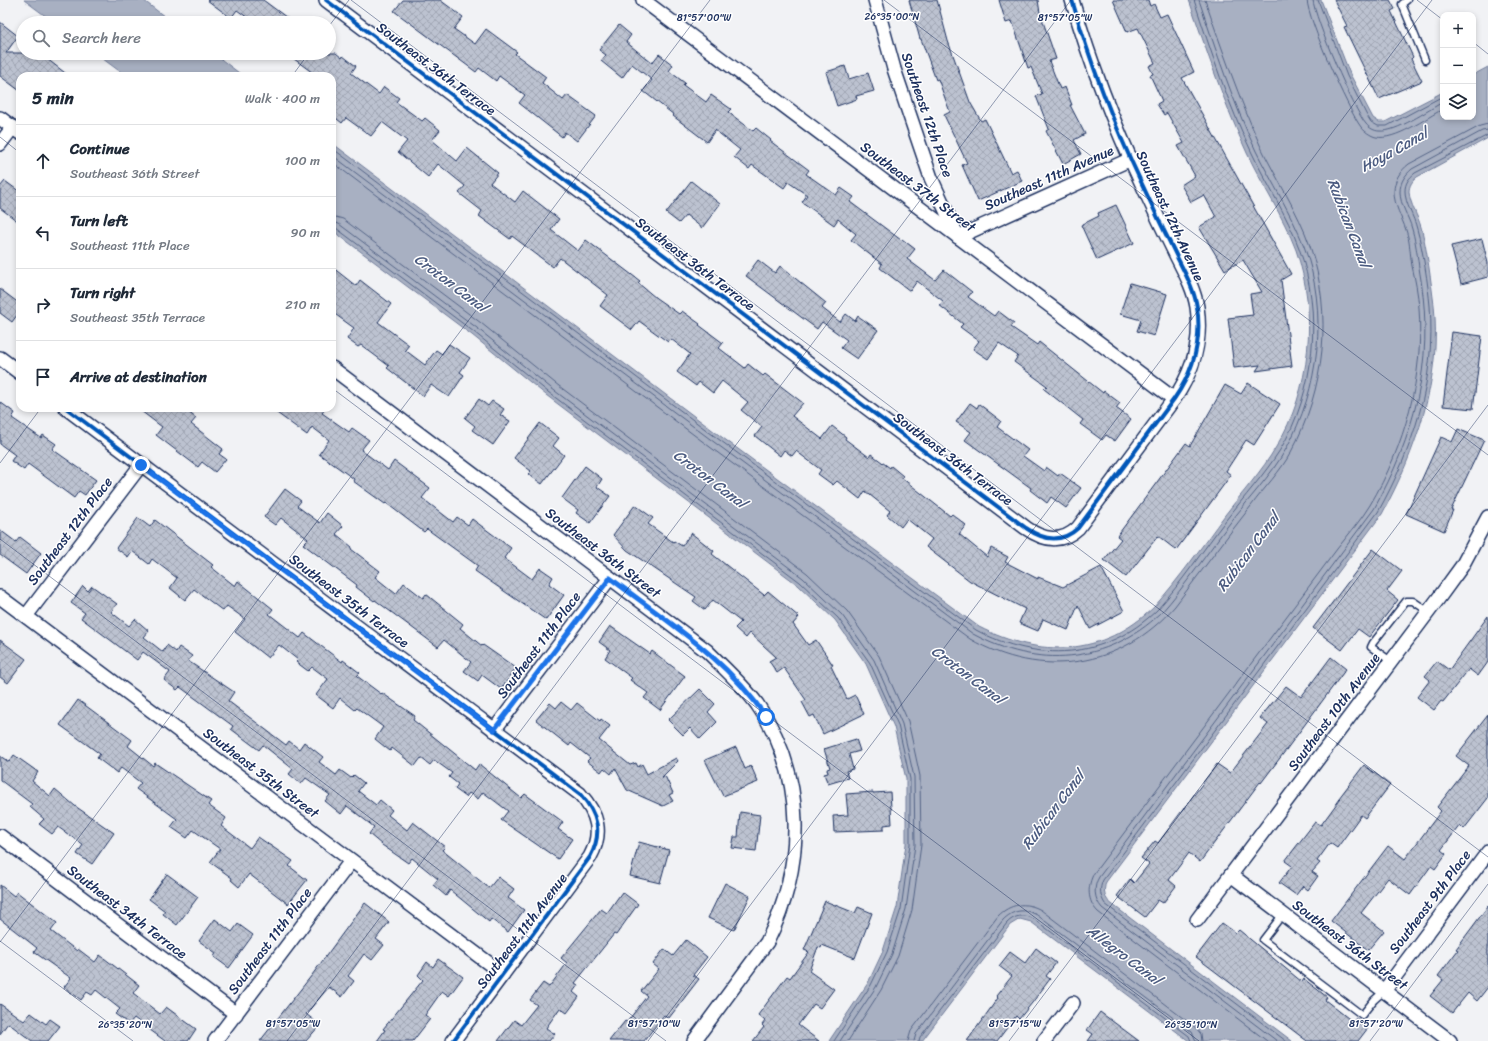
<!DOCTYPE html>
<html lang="en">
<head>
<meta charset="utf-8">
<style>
	:root { --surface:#fff; --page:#f2f2f3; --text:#1f2937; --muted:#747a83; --line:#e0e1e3 }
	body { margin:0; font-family:Sriracha,sans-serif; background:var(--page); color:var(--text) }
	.controls { position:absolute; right:12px; top:12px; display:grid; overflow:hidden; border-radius:8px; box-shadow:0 2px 6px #0003 }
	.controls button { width:36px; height:36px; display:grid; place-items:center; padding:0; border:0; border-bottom:1px solid var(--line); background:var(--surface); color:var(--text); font:20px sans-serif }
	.stop { position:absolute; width:12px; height:12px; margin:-9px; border:3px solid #1a73e8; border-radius:50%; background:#fff }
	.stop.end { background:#1a73e8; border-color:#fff; box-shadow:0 1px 4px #0008 }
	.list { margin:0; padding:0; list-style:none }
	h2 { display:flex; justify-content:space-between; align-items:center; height:52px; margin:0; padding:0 16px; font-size:17px }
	h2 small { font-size:13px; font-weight:400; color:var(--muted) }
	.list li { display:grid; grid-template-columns:26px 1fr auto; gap:12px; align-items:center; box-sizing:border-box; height:72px; padding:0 16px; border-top:1px solid var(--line) }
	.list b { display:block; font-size:15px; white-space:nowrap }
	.list p { margin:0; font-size:13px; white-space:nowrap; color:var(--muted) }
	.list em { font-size:13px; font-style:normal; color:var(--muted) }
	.icon { flex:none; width:22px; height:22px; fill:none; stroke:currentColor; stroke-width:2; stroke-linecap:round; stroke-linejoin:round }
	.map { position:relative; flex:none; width:1488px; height:1041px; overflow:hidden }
	.search { position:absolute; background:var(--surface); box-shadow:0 2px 6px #0003; left:16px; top:16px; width:320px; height:44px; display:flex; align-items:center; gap:10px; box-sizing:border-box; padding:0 14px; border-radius:22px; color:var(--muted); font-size:15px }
	.panel { position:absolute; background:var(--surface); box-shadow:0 2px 6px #0003; left:16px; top:72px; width:320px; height:340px; border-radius:12px }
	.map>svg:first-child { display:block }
	.water { fill:#a8b0c2; stroke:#707c9a }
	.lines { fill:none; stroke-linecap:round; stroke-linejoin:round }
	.shore { stroke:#536386; stroke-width:1 }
	.building { fill:url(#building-cross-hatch); stroke:#1b2f5e }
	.lane-casing { stroke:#1b2f5e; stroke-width:9 }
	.street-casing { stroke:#1b2f5e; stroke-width:16 }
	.lane { stroke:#fff; stroke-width:6 }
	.street { stroke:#fff; stroke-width:13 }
	.cycleway-casing { stroke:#fff; stroke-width:6 }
	.cycleway { stroke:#0057b8; stroke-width:4 }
	.route { stroke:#1a73e8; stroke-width:5 }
	.ticks { fill:none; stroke:#1b2f5e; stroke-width:1; stroke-opacity:0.45 }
	.labels { text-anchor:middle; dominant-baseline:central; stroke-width:3; stroke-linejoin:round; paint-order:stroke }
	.street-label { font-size:14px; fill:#1b2f5e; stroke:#fff }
	.water-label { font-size:15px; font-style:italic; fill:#4c5c81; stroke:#fff }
	.ticks-label { font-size:10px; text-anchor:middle; fill:#1b2f5e; stroke:#fff; stroke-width:3; stroke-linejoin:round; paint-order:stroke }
</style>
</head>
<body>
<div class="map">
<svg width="1488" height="1041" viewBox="0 0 1488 1041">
	<defs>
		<pattern id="building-cross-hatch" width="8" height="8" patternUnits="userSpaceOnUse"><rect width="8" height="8" fill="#bcc2d0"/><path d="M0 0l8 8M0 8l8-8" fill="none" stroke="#a1a7b5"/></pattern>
	</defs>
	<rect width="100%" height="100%" fill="#f1f2f5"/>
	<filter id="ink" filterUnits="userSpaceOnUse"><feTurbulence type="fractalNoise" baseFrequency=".025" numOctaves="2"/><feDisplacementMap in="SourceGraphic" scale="8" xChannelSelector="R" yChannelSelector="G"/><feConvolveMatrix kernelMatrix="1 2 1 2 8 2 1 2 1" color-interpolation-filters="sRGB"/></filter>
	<g filter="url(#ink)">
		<g class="water">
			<path d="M24 0H143L173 23H55Z"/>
			<path d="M1189 0H1321L1350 74 1373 118 1379 122H1385L1443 92V117H1473V75L1488 67V138L1417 177C1412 181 1409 186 1409 192 1410 204 1418 216 1421 227 1427 248 1431 282 1434 305 1442 378 1416 451 1382 514L1106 882C1103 892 1104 899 1113 905L1292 1041H1189L1031 922 1020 919 1010 925 922 1041H829L868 983 883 951 897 907 906 844V779L894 727 866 664 835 620 798 585 546 395 472 335 332 230V143L719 435 979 627C1040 658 1102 657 1154 607 1180 578 1202 546 1225 515 1242 493 1262 471 1276 447 1311 390 1318 313 1296 250 1283 216 1262 185 1247 153 1224 103 1207 52 1189 0Z"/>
			<path d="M95 53H213L243 76H126Z"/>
		</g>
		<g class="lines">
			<g class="shore">
				<path d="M1307 0C1308 20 1348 110 1361 127 1364 131 1371 136 1376 137 1395 141 1426 118 1443 109"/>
				<path d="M1313 0C1314 17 1354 111 1366 124 1369 128 1375 131 1379 131 1396 133 1428 110 1443 102"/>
				<path d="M1318 0 1347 76 1366 114 1371 122 1378 126H1387L1443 96"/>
				<path d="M332 148 717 438 976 630C1038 663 1105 660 1157 610 1182 582 1203 550 1226 520 1244 497 1264 475 1280 450 1315 392 1323 312 1299 248 1287 215 1267 185 1252 153 1228 104 1211 52 1194 0"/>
				<path d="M332 155 714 442 973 634C1037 669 1107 664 1161 613 1186 585 1207 553 1230 523 1248 499 1271 476 1286 449 1319 389 1329 312 1304 246 1291 213 1272 183 1256 151 1233 102 1216 51 1199 0"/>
				<path d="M332 162 710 447 970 639C1041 680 1122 668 1175 606 1201 572 1225 539 1251 506 1264 488 1281 471 1291 452 1325 389 1333 314 1310 246 1298 211 1276 179 1260 145 1239 98 1222 49 1205 0"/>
				<path d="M332 216 343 219 481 323 555 383 807 573 847 611 879 656 908 721 920 776 921 845 912 910 898 956 881 990 848 1041"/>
				<path d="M332 222 339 224 477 328 551 388 803 578 842 615 874 660 902 724 914 777 915 845 906 909 892 954 876 987 840 1041"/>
				<path d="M332 227 336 228 474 332 548 392 800 582 838 618 870 663 898 725 910 779V844L901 909 887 952 871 985 834 1041"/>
				<path d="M908 1041 911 1031 998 916C1010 904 1025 901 1041 910L1196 1028 1201 1034 1202 1041"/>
				<path d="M914 1041 916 1034 1003 920C1013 910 1024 908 1037 915L1192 1032 1196 1041"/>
				<path d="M919 1041 920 1037 1007 923C1015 915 1023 914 1034 919L1189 1036 1191 1041"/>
				<path d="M1267 1041 1098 912C1087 901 1087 886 1094 873L1337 549C1348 535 1361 520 1370 505 1405 446 1424 376 1419 308 1418 294 1415 279 1412 266 1410 254 1410 241 1406 230 1402 218 1394 205 1394 192 1394 180 1400 171 1409 164L1480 126 1488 124"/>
				<path d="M1277 1041 1102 908C1094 899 1093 887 1099 877L1374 509C1414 437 1434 363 1421 280 1418 264 1417 246 1412 229 1409 217 1400 205 1400 192 1400 182 1405 175 1412 169L1482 131 1488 130"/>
				<path d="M1286 1041 1105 904C1100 896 1099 889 1103 880L1378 512C1413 449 1436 380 1430 306 1428 284 1423 250 1417 229 1414 216 1405 204 1405 191 1405 183 1409 178 1415 173L1488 135"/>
			</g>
		</g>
		<g class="building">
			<path d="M207 0H263L294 23H255L237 10 231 18Z"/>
			<path d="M403 0H440L463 17 454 29 475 44 486 29 517 52 515 54 546 77 542 83 563 100 567 95 596 116 577 141 565 132 562 137 519 103 525 95 499 76 496 81 479 68 476 72 394 11Z"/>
			<path d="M909 0H937L948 41 970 102 981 121 985 119 1011 173 1017 170 1022 181 978 201 962 165 967 163 944 115 950 112 938 79 936 80 921 39H920Z"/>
			<path d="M999 0H1038L1040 13 1056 59 1049 61 1060 89 1065 87 1072 105H1070L1085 134 1074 140 1081 154 1063 164 1046 131 1049 129 1036 96 1042 94 1031 67 1028 68 1012 21 1006 23Z"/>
			<path d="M1113 0H1148L1150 6 1154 4 1160 17 1167 14 1194 72 1182 78 1291 274 1281 280 1292 366 1256 371 1260 365 1234 368 1228 318 1253 315 1250 294 1262 292 1243 260 1225 270 1199 227 1216 217 1204 195 1191 202 1181 185 1195 176 1178 146 1184 143 1167 113 1164 115 1157 104 1162 101 1150 75 1153 74 1149 66 1155 63 1138 28 1127 32Z"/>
			<path d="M1334 0H1390L1395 9 1391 11 1413 57 1411 59 1422 81 1379 99 1344 27 1347 26Z"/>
			<path d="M0 22 18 36 6 53H32L39 58 42 55 69 76H20V91L0 76Z"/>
			<path d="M619 25 631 35 626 42 652 63 659 54 673 65 669 71 685 83 683 85 706 102 711 95 731 109 728 112 753 131 756 128 771 140 770 141 809 170 806 174 836 195 841 188 854 197 850 202 901 240 902 239 915 249 907 259 935 280 944 270 972 292 968 297 994 316 998 311 1014 323 1011 327 1037 345 1039 342 1103 393 1104 391 1120 403 1116 408 1131 419 1115 441 1106 435 1102 440 1080 424 1083 420 1044 389 1047 386 1014 362 1018 356 999 343 988 359 973 349 979 341 960 327 963 324 939 305 943 301 917 281 910 291 880 268 882 264 851 240 856 234 838 219 834 225 802 202 807 195 788 182 784 188 752 165 749 169 734 157 740 150 715 130 707 142 673 116 674 115 643 91 652 80 632 64 622 78 601 61 606 55 599 50Z"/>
			<path d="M286 53H336L342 58 343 56 356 66 351 73 379 94 384 87 399 98 396 102 422 121 425 118 440 130 432 140 457 161 467 148 498 173 490 183 515 202 523 191 559 219 551 230 578 251 586 240 640 281 638 283 656 298 679 314 682 311 700 324 699 325 723 343 719 348 745 368 748 364 763 376 765 374 803 403 792 416 822 439 832 426 846 437 845 439 869 457 871 454 890 468 891 466 903 476 902 478 950 516 952 514 966 525 959 534 987 557 991 548 1008 557 1005 562 1038 579V577L1063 587 1101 567 1124 611 1090 629 1078 605 1068 630 1043 619 1038 631 1019 623 1025 609 970 581 926 547 932 539 907 519 901 527 887 515 890 511 865 491 860 499 837 481 833 485 818 474 821 470 796 451 792 456 784 450 780 456 755 436 762 427 741 410 748 402 722 381 713 393 699 382 696 386 677 372 690 354 671 339 668 342 639 321 632 330 600 306 608 295 560 258 553 267 512 236 510 239 479 216 482 211 459 193 465 186 438 164 428 177 398 152 407 141 382 122 371 136 346 118 342 123 332 115V76H317Z"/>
			<path d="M845 66 849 79 868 73 874 91 856 96 857 99 837 106 826 72Z"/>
			<path d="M5 181 20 192V223L0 208V187Z"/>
			<path d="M691 181 720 204 702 228 686 215 679 223 666 213Z"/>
			<path d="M1116 205 1134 243 1097 260 1081 225 1099 216 1098 213Z"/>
			<path d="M1482 239 1488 263V277L1461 284 1451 246Z"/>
			<path d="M758 260 775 273 780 266 826 303 822 308 840 322 846 314 855 321 858 316 878 330 857 359 841 348 847 340 822 322 817 329 746 276Z"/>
			<path d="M332 267 356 286 360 280 391 304 378 322 409 345 405 350 425 365 436 350 442 354 449 344 470 358 460 372 464 375 449 397 431 385 423 396 387 368 389 366 361 345 358 347 347 339 354 328 332 312Z"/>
			<path d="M1130 283 1167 294 1154 336 1137 331 1141 320 1120 314Z"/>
			<path d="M0 289 20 304V311L12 322 0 313Z"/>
			<path d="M1452 332 1482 336 1473 409 1443 406Z"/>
			<path d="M1248 383 1280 404 1254 445 1246 440 1226 471 1231 475 1176 550 1158 536 1126 577 1104 560 1121 539 1117 536 1186 443 1190 446 1225 385 1241 394Z"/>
			<path d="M479 399 488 406 492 401 504 409 500 415 510 421 493 445 472 430 475 426 465 418Z"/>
			<path d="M0 402 15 413 12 418 41 438 43 435 56 444 52 449 96 480 85 495 79 491 74 498 28 464 24 470 11 461 15 455 0 444Z"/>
			<path d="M970 403 977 408 979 404 1001 421 997 427 1028 450 1023 456 1044 471 1046 467 1058 476 1060 473 1081 488 1066 508 1051 497 1047 503 1030 490 1031 488 965 440 971 432 956 422Z"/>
			<path d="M137 408H183L196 418 191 424 223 449 219 454 226 459 215 472 202 462 198 467 156 435 162 427Z"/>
			<path d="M270 408H326L322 413 349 432 352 428 369 440 361 450 388 470 394 461 430 488 422 498 453 522 457 517 468 525 472 519 511 548 504 558 532 579 540 568 553 577 549 584 564 595 546 620 475 571 478 566 427 529 424 532 386 503 385 504 353 481 354 479 319 454 329 440 312 427 307 435Z"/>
			<path d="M540 423 559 438 553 446 564 455 542 484 528 474 531 471 514 458Z"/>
			<path d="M1458 429 1484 440 1451 510H1453L1444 531 1406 514 1441 437 1452 442Z"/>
			<path d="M585 466 602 479 597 487 610 496 590 523 576 513 578 510 562 498Z"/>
			<path d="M285 489 301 501 297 506 320 523 327 513 343 526 336 534 352 547 351 549 380 571 375 577 396 594 404 583 423 598 426 594 463 624 460 628 482 646 483 645 516 668 501 689 482 675 478 681 464 671 471 662 444 640 438 647 375 600 374 601 356 587 357 585 303 544 308 539 281 518 275 525 264 517Z"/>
			<path d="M635 505 653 518 648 524 673 542 674 541 682 546 691 533 714 551 712 554 764 595 768 591 799 617 793 624 808 645 816 640 833 665 831 666 847 699 855 695 864 714 823 734 814 715 810 717 802 702 806 700 784 668 777 673 769 661 776 657 750 633 746 638 735 628 741 622 713 600 705 610 693 601 696 597 627 550 613 535Z"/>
			<path d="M138 518 150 527 155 520 213 565 211 567 235 586 238 581 273 609 269 614 300 638 304 633 342 662 343 660 360 673 357 676 381 694 382 693 415 716 413 720 475 770 479 764 521 798 525 794 563 822 558 829 572 839 558 859 501 820 508 811 483 792 478 799 469 793 466 797 455 789 458 784 449 777 452 773 434 760 430 765 421 758 415 766 392 748 390 751 375 739 383 727 357 708 355 710 340 698 333 708 316 695 328 679 312 667 308 671 296 662 298 660 279 645 268 658 235 632 245 619 227 606 223 611 194 589 185 600 170 588 177 578 152 559 149 564 132 551 128 557 116 548Z"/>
			<path d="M0 530 16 542 20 537 41 553 26 574 0 555Z"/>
			<path d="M1373 549 1402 571 1387 591 1398 600 1369 637 1358 629 1342 650 1313 628Z"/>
			<path d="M83 586 88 591 92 586 117 604 111 612 129 626 135 619 149 631 144 637 163 652 167 645 176 652 179 647 192 656 188 661 234 692 228 701 286 745 289 741 299 749 304 742 323 757 319 762 336 775 340 770 351 778 354 775 364 783 358 791 376 805 380 800 392 810 388 815 407 830 413 822 445 847 442 850 489 888 498 877 514 889 508 898 524 910 508 932 491 919 489 922 450 890 446 896 433 885 438 879 412 858 408 863 382 845 369 834 374 827 347 806 341 814 325 801 330 795 306 778 301 784 289 774 293 769 263 745 259 750 231 729 233 726 180 687 177 690 164 680 170 672 143 652 137 660 81 618 85 613 71 603Z"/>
			<path d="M1488 616V662L1478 676 1469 669 1443 702 1441 701 1434 710 1417 697 1430 680 1425 676 1437 661 1449 670Z"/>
			<path d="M610 626 650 654 652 651 685 676 660 710 644 698 648 693 630 680 632 678 605 658 610 650 599 642Z"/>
			<path d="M0 640 26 659 8 683 0 677Z"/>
			<path d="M1331 657 1346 669 1286 750 1261 783 1260 782 1200 862 1189 853 1169 880 1176 886 1163 903 1158 900 1145 917 1117 896 1130 879 1134 883 1149 864 1141 858 1155 841 1158 843 1217 764 1230 773 1268 724 1260 718 1286 686 1301 697Z"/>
			<path d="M700 689 715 704 708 712 717 722 700 739 690 728 683 735 668 720Z"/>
			<path d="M78 700 132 740 128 746 153 766 155 763 211 801 208 805 226 818 221 826 250 848 258 837 293 861 289 866 307 880 288 904 249 874 239 887 231 880 232 878 210 862 220 849 193 830 187 838 171 827 177 819 136 789 141 783 121 768 117 773 97 758 100 754 60 725Z"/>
			<path d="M561 702 571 710 577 703 600 721 601 719 610 726 599 740 630 765 636 763 638 767 642 764 647 774 676 758 678 761 661 778 665 776 673 793 669 795 673 801 663 806 627 790 615 768 611 774 604 768 601 772 587 761 590 758 571 743 569 746 536 720 550 703 556 708Z"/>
			<path d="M1488 715V798L1464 829 1460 825 1441 850 1446 854 1435 869 1431 866 1410 895 1388 878 1361 913 1384 931 1368 950 1331 921 1388 846 1405 859 1441 811 1437 807 1469 766 1456 756Z"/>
			<path d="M856 739 860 751 849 754 853 769 846 771 848 778 828 784 824 774 828 773 827 769 830 768 824 749Z"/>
			<path d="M736 747 745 769 751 766 758 782 723 796 705 760Z"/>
			<path d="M14 755 38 772 32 781 50 796 55 789 75 806 114 833 92 864 77 854 83 845 58 827 52 834 39 824 44 819 30 807 32 804 0 780V756L9 762Z"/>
			<path d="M1364 765 1390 785 1365 818 1361 815 1337 848 1330 843 1317 861 1320 863 1312 872 1318 876 1308 890 1303 886 1296 895 1279 883 1292 866 1285 861 1315 822 1321 825 1340 799 1339 798Z"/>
			<path d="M873 792V793L890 792 892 824 884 825V830L834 832 833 816 848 815 846 794Z"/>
			<path d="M740 812 760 815 756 851 732 848 734 837H738Z"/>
			<path d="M639 842 669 850 660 883 630 876Z"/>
			<path d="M167 874 198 897 177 925 163 914 165 911 149 899Z"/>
			<path d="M725 883 750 896 734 930 708 918Z"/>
			<path d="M0 885 14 896 17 892 57 923 51 931 77 951 78 949 95 962 100 955 139 985 133 993 160 1014 166 1007 196 1029 188 1041H165L134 1018 129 1024 115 1014 120 1009 96 990 92 995 87 992 81 1000 64 987 71 978 34 952 37 948 0 919Z"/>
			<path d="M622 892 638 904 616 935 614 934 575 983 578 985 573 992 579 997 567 1013 560 1008 546 1028 555 1034 549 1041H498L514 1020 521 1025 537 1005 530 1000 543 983 549 987 567 963 561 958 601 909 607 913Z"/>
			<path d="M825 901 855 913 858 907 872 913 855 958 822 945 821 948 818 947 809 971 834 989 820 1008 814 1004 798 1025 819 1041H753L764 1027 762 1025 765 1021 758 1015 787 976 790 978 809 952 804 950Z"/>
			<path d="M365 903 389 922 376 939 384 945 372 960 364 954 348 976 354 981 342 997 329 987 306 1014 320 1025 306 1041H260L312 975Z"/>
			<path d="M1488 906V987L1477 1001 1468 993 1452 1013 1430 996 1443 980 1438 976 1458 950 1456 949Z"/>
			<path d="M215 919 232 932 238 924 253 935 229 968 214 957 216 953 199 941Z"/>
			<path d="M1222 923 1236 933 1239 930 1302 982 1304 979 1327 997 1325 1000 1353 1022 1356 1018 1368 1028 1358 1041H1307L1196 957Z"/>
			<path d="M686 940 707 957 693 975 699 979 669 1018 664 1015 644 1041H609L625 1021 627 1022 647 996 641 991 659 969 653 964 664 949 673 956Z"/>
			<path d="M1036 948 1056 963 1046 976 1050 979 1032 1003 1019 1019 1016 1016 997 1041H967L998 998 996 996 1012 976 999 966 1010 952 1025 963Z"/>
			<path d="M438 959 463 977 449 996 442 991 425 1015 430 1019 413 1041H377L385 1030 383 1029 423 980 418 975 427 962 433 967Z"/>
			<path d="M0 1004 24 1021 31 1013 46 1024 50 1019 60 1026 48 1041H32L8 1023 0 1034Z"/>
			<path d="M1100 1012 1139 1041H1088L1093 1034 1087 1030Z"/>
		</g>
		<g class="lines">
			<g class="lane-casing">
				<g id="lane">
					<path d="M1407 0 1402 4 1425 60"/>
					<path d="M1392 662 1371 647 1373 643 1406 601H1413L1429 612"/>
					<path d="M1283 914 1263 940 1362 1015 1374 1000 1384 991"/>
				</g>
			</g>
			<g class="street-casing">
				<g id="street">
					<path d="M326 0 1026 528C1043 540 1061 544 1078 528L1174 399C1193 372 1202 340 1197 307 1194 289 1185 273 1177 257 1165 233 1153 208 1142 184 1114 125 1090 62 1072 0"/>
					<path d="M643 0 1174 399"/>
					<path d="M875 0 894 69 931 178 958 237 1131 159"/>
					<path d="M0 118 20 133"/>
					<path d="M0 144 13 127"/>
					<path d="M0 358 20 373"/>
					<path d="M332 368 707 651C724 668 743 685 757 704 807 776 805 866 767 942L694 1041"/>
					<path d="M66 408 580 794C598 814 603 833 590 857L453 1041"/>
					<path d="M0 597 503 974"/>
					<path d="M26 616 141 465"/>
					<path d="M494 730 610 578"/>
					<path d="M0 836 236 1014"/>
					<path d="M1231 875 1450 1041"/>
					<path d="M1197 920 1438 599 1462 566 1488 517"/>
					<path d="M1384 991 1488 852"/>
					<path d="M215 1041 351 861"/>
					<path d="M1044 1041 1073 1003"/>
				</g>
			</g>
			<use href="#lane" class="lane"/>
			<use href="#street" class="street"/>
			<g class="cycleway-casing">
				<g id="cycleway">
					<path d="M326 0 1026 528C1043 540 1061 544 1078 528L1174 399C1193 372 1202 340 1197 307 1194 289 1185 273 1177 257 1165 233 1153 208 1142 184 1114 125 1090 62 1072 0"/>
					<path d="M66 408 580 794C598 814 603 833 590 857L453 1041"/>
				</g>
			</g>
			<use href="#cycleway" class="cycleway"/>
		</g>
	</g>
	<g class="lines" filter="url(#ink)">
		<path class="route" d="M141 465 494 730 610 578C665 620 727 658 766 717"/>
	</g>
	<path class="ticks" d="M351 0 1488 857M884 0 1488 455M1417 0 1443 20M329 26 349 0M1473 42 1488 54M292 76 309 53M0 137 20 153M332 388 1199 1041M0 463 41 408M0 539 666 1041M0 941 133 1041M0 942 710 0M287 1041 1071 0M648 1041 1432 0M1009 1041 1488 405M1370 1041 1488 884"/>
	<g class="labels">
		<g class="street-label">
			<text transform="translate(436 69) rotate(37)">Southeast 36th Terrace</text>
			<text transform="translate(927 115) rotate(71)">Southeast 12th Place</text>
			<text transform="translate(1049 178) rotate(-24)">Southeast 11th Avenue</text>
			<text transform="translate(918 187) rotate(37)">Southeast 37th Street</text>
			<text transform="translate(1170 216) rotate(65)">Southeast 12th Avenue</text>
			<text transform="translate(695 264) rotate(37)">Southeast 36th Terrace</text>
			<text transform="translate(953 459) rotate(37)">Southeast 36th Terrace</text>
			<text transform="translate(70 531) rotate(-53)">Southeast 12th Place</text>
			<text transform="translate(603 553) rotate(37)">Southeast 36th Street</text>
			<text transform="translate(349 601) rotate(37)">Southeast 35th Terrace</text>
			<text transform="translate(539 645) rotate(-53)">Southeast 11th Place</text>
			<text transform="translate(1334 712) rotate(-53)">Southeast 10th Avenue</text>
			<text transform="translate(261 773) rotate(37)">Southeast 35th Street</text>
			<text transform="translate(1430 902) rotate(-53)">Southeast 9th Place</text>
			<text transform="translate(127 912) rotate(37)">Southeast 34th Terrace</text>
			<text transform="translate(522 931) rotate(-53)">Southeast 11th Avenue</text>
			<text transform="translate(270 941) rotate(-53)">Southeast 11th Place</text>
			<text transform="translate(1350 945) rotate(37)">Southeast 36th Street</text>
		</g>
		<g class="water-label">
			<text transform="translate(1394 150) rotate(-29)">Hoya Canal</text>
			<text transform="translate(1349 223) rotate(69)">Rubican Canal</text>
			<text transform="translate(451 283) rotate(37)">Croton Canal</text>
			<text transform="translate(710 479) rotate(37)">Croton Canal</text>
			<text transform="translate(1248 552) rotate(-53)">Rubican Canal</text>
			<text transform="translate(968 675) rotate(37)">Croton Canal</text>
			<text transform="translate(1053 810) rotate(-53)">Rubican Canal</text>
			<text transform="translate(1124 955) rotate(37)">Allegro Canal</text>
		</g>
	</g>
	<g class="ticks-label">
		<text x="892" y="20">26°35'00"N</text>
		<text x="704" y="21">81°57'00"W</text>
		<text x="1065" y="21">81°57'05"W</text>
		<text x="293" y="1027">81°57'05"W</text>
		<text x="654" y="1027">81°57'10"W</text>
		<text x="1015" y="1027">81°57'15"W</text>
		<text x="1376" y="1027">81°57'20"W</text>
		<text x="125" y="1028">26°35'20"N</text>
		<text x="1191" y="1028">26°35'10"N</text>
	</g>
</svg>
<div class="controls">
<button>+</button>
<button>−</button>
<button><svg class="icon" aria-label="layers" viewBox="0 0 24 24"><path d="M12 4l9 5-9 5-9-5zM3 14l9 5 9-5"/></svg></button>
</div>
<div class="stop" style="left:766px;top:717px"></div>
<div class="stop end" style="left:141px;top:465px"></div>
<div class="search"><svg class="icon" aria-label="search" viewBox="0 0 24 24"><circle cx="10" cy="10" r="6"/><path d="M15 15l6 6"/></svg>Search here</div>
<section class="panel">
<h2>5 min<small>Walk · 400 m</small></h2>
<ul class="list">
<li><svg class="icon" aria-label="ahead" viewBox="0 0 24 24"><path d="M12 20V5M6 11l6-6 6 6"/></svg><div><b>Continue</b><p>Southeast 36th Street</p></div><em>100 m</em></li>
<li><svg class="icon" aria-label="left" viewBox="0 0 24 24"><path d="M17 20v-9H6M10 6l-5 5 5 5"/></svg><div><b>Turn left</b><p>Southeast 11th Place</p></div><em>90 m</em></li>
<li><svg class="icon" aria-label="right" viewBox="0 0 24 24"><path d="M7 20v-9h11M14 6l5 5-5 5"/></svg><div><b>Turn right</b><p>Southeast 35th Terrace</p></div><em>210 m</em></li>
<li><svg class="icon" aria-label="arrive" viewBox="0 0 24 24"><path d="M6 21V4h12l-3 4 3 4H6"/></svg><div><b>Arrive at destination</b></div></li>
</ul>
</section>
</div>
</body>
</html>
